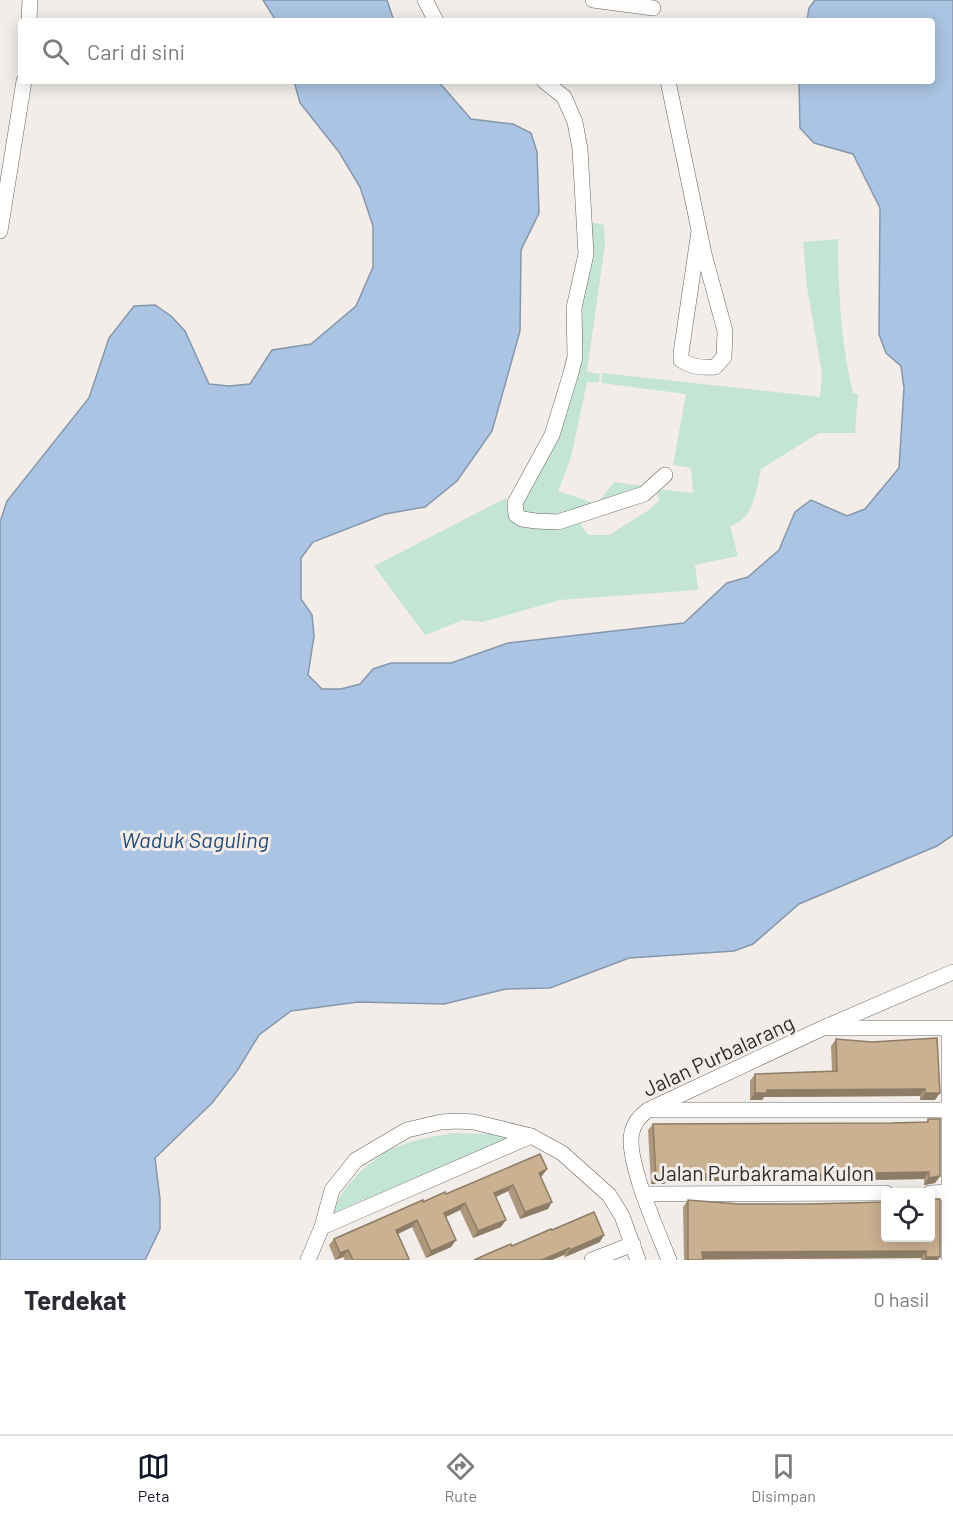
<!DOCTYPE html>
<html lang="id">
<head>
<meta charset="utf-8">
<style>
	:root { --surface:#fff; --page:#f2f2f3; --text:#2b2b33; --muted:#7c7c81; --line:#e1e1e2; --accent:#111827 }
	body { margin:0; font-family:Barlow,sans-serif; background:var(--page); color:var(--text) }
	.controls { position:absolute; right:18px; bottom:18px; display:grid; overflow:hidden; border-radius:6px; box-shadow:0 3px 15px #0003 }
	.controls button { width:54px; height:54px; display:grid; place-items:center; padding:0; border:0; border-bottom:2px solid var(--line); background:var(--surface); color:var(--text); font:30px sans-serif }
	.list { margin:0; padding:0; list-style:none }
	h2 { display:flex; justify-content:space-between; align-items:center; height:78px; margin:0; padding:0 24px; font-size:26px }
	h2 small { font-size:20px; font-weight:400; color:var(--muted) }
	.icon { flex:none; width:33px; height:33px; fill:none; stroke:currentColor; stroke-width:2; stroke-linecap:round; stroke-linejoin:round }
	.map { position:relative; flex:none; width:953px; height:1260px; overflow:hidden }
	.search { position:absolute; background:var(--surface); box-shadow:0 3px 15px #0003; left:18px; right:18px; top:18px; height:66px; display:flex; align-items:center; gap:15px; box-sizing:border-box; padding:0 21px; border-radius:6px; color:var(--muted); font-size:22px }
	.sheet { height:174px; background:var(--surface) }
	nav { display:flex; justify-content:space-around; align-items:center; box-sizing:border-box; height:84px; border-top:2px solid var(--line); background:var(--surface); font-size:16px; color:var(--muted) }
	nav a { display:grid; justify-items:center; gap:3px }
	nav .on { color:var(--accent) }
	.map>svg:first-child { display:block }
	.green { fill:#c4e4d5 }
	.water { fill:#abc4e3; stroke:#8697ac; stroke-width:1.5 }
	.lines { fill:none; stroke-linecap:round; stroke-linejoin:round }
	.minor-casing { stroke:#66635e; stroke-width:16 }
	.minor { stroke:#fff; stroke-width:15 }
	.wall { fill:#ae987d }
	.shaded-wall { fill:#8d7c66 }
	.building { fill:#cab191; stroke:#8d7c66; stroke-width:1.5 }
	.labels { text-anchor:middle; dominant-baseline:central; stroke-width:6; stroke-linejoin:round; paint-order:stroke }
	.street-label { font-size:21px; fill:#2e2d2b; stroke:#f2ede8 }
	.water-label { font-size:22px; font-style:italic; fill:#294c76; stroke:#f2ede8 }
</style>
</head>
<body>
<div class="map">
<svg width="953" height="1260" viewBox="0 0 953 1260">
	<rect width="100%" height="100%" fill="#f2ede8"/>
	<g class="green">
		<path d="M590 222 604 225 605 244 587 372 600 374 599 382H587L571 457 558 491 597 504 614 482 652 487 557 519 518 511 561 427 577 382 580 313Z"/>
		<path d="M838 239C838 290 841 344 853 393L858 394 855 433H819L761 469C756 490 754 520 730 526L738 556 695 565 698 590 560 600 482 622 463 620 425 635 374 566 506 498 508 511 519 522H579L588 535H609L646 512 659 501 657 489 693 493 691 468 673 465 686 394 601 383 602 373 820 397 822 373 807 287 803 242Z"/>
		<path d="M452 1133 497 1134 508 1138 333 1213C340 1188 369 1160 392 1149 411 1140 431 1137 452 1133Z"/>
	</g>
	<g class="water">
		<path d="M263 0H387L394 21H276Z"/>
		<path d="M815 0H953V835L937 846 799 904 753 944 734 951 629 958 550 988 506 989 444 1004 358 1002 291 1011 259 1035 237 1071 212 1103 155 1158 160 1199V1229L145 1260H0V522L7 501 89 398 109 338 134 306 155 305 171 316 185 331 209 384 229 386 250 384 272 350 311 344 356 306 373 267V226L360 187 339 152 300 103 294 81H438L471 119 513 124 531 133 537 152 539 213 521 250 520 331 492 431 457 481 425 507 385 514 313 542 301 558V599L312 615 314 636 308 675 322 689H341L360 684 373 669 391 663H451L508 643 684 623 727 583 748 577 779 550 795 512 811 500 847 516 865 509 899 468 904 388 901 366 886 353 879 334 880 208 853 154 814 143 800 128 799 81H932V21H807L809 8Z"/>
	</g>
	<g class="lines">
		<g class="minor-casing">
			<g id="minor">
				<path d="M425 0 436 21"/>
				<path d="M593 0 653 8"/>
				<path d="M29 21 30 0"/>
				<path d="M544 81 564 97 575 122 580 149 586 254 574 308 575 357 571 373 552 435 515 503 516 515 522 519 536 521 558 522 644 494 665 475"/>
				<path d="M668 81 704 254 725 331 724 357 715 367C704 368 691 367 681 360V353L699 231"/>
				<path d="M0 231 24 81"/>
				<path d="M830 1028H953"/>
				<path d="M949 1029V1260"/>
				<path d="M653 1110H953"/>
				<path d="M930 1193 953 1192"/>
				<path d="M643 1194 886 1193"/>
				<path d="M322 1227 531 1136"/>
				<path d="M308 1260 322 1227 332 1190 356 1160 407 1130 441 1122 457 1121 474 1122 531 1136 562 1153 609 1195 622 1216 638 1260"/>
				<path d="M592 1260 633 1244"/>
				<path d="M669 1260C658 1232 625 1159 632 1132 634 1123 641 1115 648 1110L823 1028 953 972"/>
			</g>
		</g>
		<use href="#minor" class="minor"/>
	</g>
	<g class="wall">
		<path d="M937 1038 935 1100H920V1096L764 1097 762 1100H750V1081L755 1074 832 1071 831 1046 836 1039 872 1042Z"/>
		<path d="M928 1119 940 1176 935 1183 924 1185V1179L805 1181H667L664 1184H651L648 1130 653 1124 892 1123 926 1122Z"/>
		<path d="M547 1169 541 1177 548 1209 520 1219 508 1191 496 1197 501 1227 473 1238 460 1210 446 1217 456 1240 451 1247 426 1258 412 1227 398 1234 409 1259V1260H345L343 1257 335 1260 329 1245 334 1239 423 1202 446 1194Z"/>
		<path d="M688 1200 930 1238 938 1260H921V1258L684 1260 683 1207Z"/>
		<path d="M552 1230 600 1242 565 1257 564 1255 512 1246Z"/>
	</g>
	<g class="shaded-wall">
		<path d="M925 1089 920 1096 764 1097 762 1100H750L755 1093 767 1090Z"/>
		<path d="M925 1093H940L935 1100H920Z"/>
		<path d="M547 1169 542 1176 534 1179 539 1173Z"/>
		<path d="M929 1172 924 1179 805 1181H667L664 1184H651L656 1177 669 1174Z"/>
		<path d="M940 1176 935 1183 924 1185 929 1178Z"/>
		<path d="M513 1185 508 1191 489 1200 494 1193Z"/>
		<path d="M552 1202 548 1209 520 1219 525 1212Z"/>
		<path d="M465 1203 460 1210 439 1220 444 1213Z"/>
		<path d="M417 1220 412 1227 391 1237 396 1230Z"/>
		<path d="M506 1220 501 1227 473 1238 478 1231Z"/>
		<path d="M604 1235 600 1242 565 1257 570 1250Z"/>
		<path d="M456 1240 451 1247 426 1258 431 1251Z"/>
		<path d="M569 1248 564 1255 552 1260H542Z"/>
		<path d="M348 1250 343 1257 336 1260 340 1253Z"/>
		<path d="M926 1251 921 1258 698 1259 702 1252Z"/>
		<path d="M926 1257H940L938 1260H924Z"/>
	</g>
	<g class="building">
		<path d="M937 1038 940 1093H925V1089L767 1090V1093H755V1074L837 1071 836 1039 872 1042Z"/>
		<path d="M928 1119H940V1176L929 1178V1172L810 1174H669V1177H656L653 1124 892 1123 928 1122Z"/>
		<path d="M540 1154 547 1169 539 1173 552 1202 525 1212 513 1185 494 1193 506 1220 478 1231 465 1203 444 1213 456 1240 431 1251 417 1220 396 1230 409 1259 407 1260H353L348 1250 340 1253 334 1239 423 1200V1202L445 1192 446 1194Z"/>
		<path d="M930 1199H940V1257H926V1251L702 1252 703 1260H688V1200L738 1204H810L885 1202V1238H930Z"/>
		<path d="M594 1212 604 1235 570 1250 569 1248 542 1260H474L492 1252 511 1244 512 1246 551 1229 552 1230Z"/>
	</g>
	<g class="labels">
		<g class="street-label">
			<text transform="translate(718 1055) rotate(-25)">Jalan Purbalarang</text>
			<text x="764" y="1172">Jalan Purbakrama Kulon</text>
		</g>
		<g class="water-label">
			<text x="195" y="839">Waduk Saguling</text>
		</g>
	</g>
</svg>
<div class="controls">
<button><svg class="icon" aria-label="locate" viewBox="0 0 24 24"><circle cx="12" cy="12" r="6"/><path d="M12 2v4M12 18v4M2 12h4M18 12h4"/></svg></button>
</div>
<div class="search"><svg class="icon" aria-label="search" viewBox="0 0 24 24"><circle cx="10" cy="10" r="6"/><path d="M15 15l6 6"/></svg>Cari di sini</div>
</div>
<section class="sheet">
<h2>Terdekat<small>0 hasil</small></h2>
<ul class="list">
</ul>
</section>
<nav>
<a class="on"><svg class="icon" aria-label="map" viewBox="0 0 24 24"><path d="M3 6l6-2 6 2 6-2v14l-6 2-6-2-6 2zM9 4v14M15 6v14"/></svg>Peta</a>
<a><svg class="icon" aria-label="directions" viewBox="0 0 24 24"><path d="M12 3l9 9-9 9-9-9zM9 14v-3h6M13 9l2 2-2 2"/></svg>Rute</a>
<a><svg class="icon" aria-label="saved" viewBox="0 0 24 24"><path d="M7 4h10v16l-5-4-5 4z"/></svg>Disimpan</a>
</nav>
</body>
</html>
